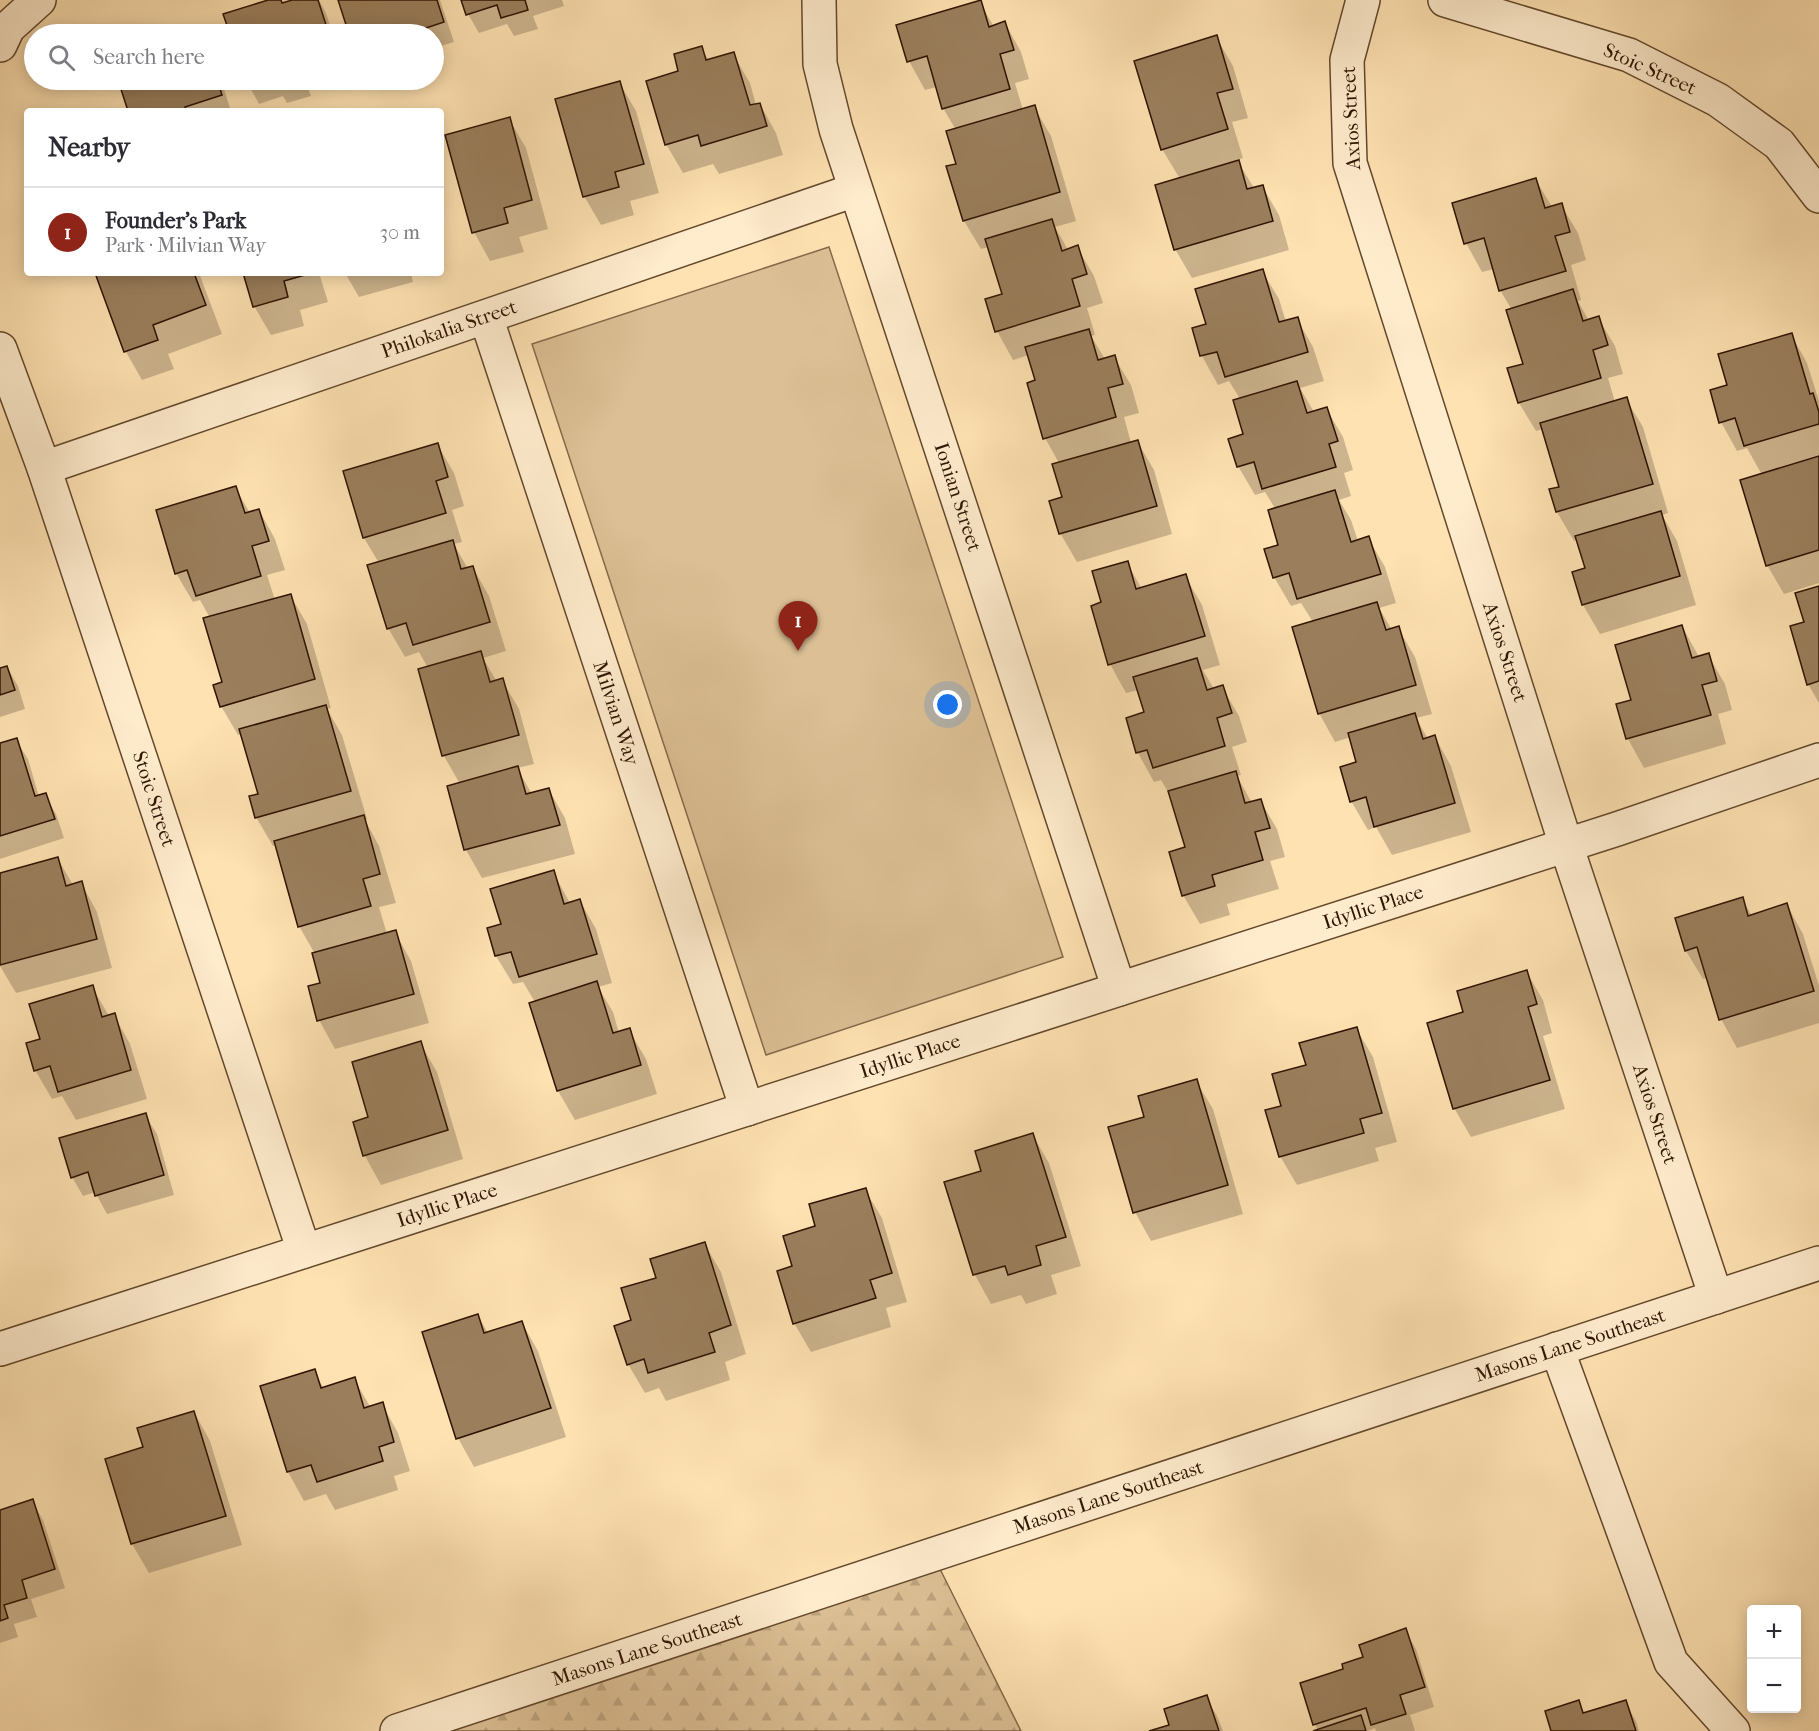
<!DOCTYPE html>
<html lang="en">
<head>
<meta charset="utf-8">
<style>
	:root { --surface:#fff; --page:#f7f7f7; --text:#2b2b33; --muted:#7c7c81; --line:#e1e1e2; --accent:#8f2418 }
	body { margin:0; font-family:"IM FELL French Canon",serif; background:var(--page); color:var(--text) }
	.controls { position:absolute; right:18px; bottom:18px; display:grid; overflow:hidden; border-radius:6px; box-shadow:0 3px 15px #0003 }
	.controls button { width:54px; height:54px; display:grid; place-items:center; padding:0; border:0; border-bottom:2px solid var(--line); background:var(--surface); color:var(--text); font:30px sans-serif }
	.you { position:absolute; left:948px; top:705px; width:21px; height:21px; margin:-15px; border:4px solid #fff; border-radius:50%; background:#1a73e8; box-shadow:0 0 0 9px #1a73e833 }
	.badge { display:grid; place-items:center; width:39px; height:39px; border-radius:50%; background:var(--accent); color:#fff; font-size:20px; font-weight:700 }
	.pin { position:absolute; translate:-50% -50px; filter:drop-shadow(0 2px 3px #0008) }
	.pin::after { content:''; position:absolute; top:32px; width:21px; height:18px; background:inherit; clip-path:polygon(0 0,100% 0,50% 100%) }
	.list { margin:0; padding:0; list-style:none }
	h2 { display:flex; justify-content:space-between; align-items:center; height:78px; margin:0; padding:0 24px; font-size:26px }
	h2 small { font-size:20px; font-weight:400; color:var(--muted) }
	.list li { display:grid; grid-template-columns:39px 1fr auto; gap:18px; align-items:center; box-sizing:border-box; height:90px; padding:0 24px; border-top:2px solid var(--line) }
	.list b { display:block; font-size:22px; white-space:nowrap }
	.list p { margin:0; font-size:20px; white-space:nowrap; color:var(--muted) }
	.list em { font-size:20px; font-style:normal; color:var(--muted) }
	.icon { flex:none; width:33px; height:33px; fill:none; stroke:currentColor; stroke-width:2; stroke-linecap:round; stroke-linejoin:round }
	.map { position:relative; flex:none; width:1819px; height:1731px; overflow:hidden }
	.search { position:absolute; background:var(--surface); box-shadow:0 3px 15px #0003; left:24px; top:24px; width:420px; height:66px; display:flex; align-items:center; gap:15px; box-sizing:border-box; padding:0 21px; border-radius:33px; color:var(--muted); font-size:22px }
	.panel { position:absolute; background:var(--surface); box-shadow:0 3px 15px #0003; left:24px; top:108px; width:420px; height:168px; border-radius:6px }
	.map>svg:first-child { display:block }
	.forest { fill:url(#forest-firs); stroke:#866a4a; stroke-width:1.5 }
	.park { fill:#dcbf94; stroke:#866a4a; stroke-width:1.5 }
	.shadow { fill:#0003 }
	.building { fill:#9b7f5d; stroke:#2f1400; stroke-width:1.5 }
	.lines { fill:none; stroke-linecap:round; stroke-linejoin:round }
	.minor-casing { stroke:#63482c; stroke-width:36 }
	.minor { stroke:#ffeccd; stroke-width:33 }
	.labels { text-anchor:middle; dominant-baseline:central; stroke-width:6; stroke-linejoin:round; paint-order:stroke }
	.street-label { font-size:20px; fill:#2f1400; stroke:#ffeccd }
</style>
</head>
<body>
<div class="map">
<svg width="1819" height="1731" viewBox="0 0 1819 1731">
	<defs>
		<pattern id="forest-firs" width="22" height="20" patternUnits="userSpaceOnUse" patternTransform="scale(1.5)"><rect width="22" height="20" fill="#dcbf94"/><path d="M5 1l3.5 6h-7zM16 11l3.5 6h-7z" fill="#bda37e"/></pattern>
	</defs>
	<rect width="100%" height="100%" fill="#ffe2b2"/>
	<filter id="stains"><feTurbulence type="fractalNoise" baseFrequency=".00333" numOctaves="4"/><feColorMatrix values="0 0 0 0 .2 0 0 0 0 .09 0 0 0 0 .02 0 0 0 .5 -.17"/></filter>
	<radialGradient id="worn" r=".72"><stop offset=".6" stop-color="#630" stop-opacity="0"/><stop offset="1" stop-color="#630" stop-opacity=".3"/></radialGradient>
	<path class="forest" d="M933 1555 1021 1731H404Z"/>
	<path class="park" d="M829 247 1063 957 766 1055 532 344Z"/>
	<g class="shadow">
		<path d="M273 0H280L283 5 297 0H319L326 13 333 34H231L225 15Z"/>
		<path d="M340 0H440L454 42 434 48V34H351Z"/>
		<path d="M463 0H562L564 6 533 16 538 29 514 36 507 24 479 33 468 14Z"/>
		<path d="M980 2 994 27 1005 23 1021 52 1029 79 1015 83 1023 110 1034 107 1051 136 1076 221 1055 227 1068 250 1077 247 1094 276 1103 303 1087 308 1095 335 1091 336 1105 359 1114 357 1131 385 1139 413 1124 417 1131 443 1137 441 1154 470 1172 534 1077 562 1060 533 1064 498 1059 463 1045 438 1036 381 1029 355 1013 360 997 331 1004 295 989 247 981 249 964 221 948 168 958 165 956 130 943 108 937 87 925 90 909 61Z"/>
		<path d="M1216 37 1233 66 1248 118 1232 122 1243 158 1237 160 1254 188 1262 186 1279 215 1289 250 1192 278 1175 249 1180 179 1162 149Z"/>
		<path d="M701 48 709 61 733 54 750 83 756 105 760 104 776 133 783 155 719 174 713 164 683 173 666 144 680 72Z"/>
		<path d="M120 80H221L231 111H130Z"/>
		<path d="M246 80H335L308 88 311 96 287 103 283 96 259 104Z"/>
		<path d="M619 82 636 111 659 193 630 201 634 215 601 225 584 196Z"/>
		<path d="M509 119 526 148 548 229 519 237 524 252 490 261 474 232Z"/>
		<path d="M1536 180 1552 207 1561 205 1578 233 1586 260 1571 265 1581 300 1578 301 1589 321 1598 318 1615 346 1623 374 1608 378 1615 402 1626 399 1643 427 1668 513 1662 515 1677 541 1696 605 1600 634 1583 605 1574 573 1587 569 1578 539 1574 541 1557 512 1551 491 1561 488 1543 429 1536 431 1519 403 1524 365 1512 310 1500 290 1494 269 1482 272 1466 243Z"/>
		<path d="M1262 271 1279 299 1286 322 1297 319 1313 347 1324 381 1300 388 1314 412 1326 408 1343 437 1353 470 1344 473 1351 496 1339 500 1351 520 1358 541 1368 538 1385 567 1396 603 1379 608 1392 630 1398 628 1415 657 1432 714 1416 718 1428 739 1435 737 1451 766 1471 832 1392 855 1376 827 1368 830 1351 801 1358 764 1351 737 1335 742 1319 713 1313 622 1301 603 1291 606 1274 577 1280 546 1276 510 1265 492 1255 495 1238 466 1245 435 1240 399 1229 381 1218 385 1202 356 1193 329 1208 325Z"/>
		<path d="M96 273H199L222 334 168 354 174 369 142 380 126 352Z"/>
		<path d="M244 273H319L328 302 300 310 304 326 271 335 254 306Z"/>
		<path d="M345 273H411L413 282 359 297Z"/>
		<path d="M1791 334 1807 363 1819 401V583L1784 594 1767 565 1762 475 1747 448 1737 451 1721 422 1729 386Z"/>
		<path d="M437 444 454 473 464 506 452 510 462 542 454 544 468 569 473 568 489 596 506 651 483 658 497 682 502 680 519 709 534 764 517 768 532 794 549 790 565 818 575 854 482 878 466 850 449 787 460 784 444 756 420 670 428 668 419 652 405 657 388 628 379 563 364 538Z"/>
		<path d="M235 487 250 513 259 510 275 539 285 570 267 575 275 600 290 595 307 624 331 708 327 709 342 735 367 819 365 820 379 846 396 903 379 907 387 934 395 932 411 961 429 1023 335 1049 319 1020 321 984 315 954 299 926 276 845 273 846 256 817 259 795 242 734 238 735 221 706 224 683 210 618 200 600 193 602 176 573Z"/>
		<path d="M1127 563 1142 589 1185 576 1202 605 1220 665 1203 670 1214 689 1222 687 1239 716 1247 742 1232 747 1241 775 1237 776 1252 803 1260 800 1277 829 1285 857 1270 861 1279 889 1227 904 1230 915 1200 924 1183 895 1186 848 1171 797 1161 780 1154 782 1138 753 1127 719 1146 713 1138 690 1126 693 1110 664 1093 607 1103 603Z"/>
		<path d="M1819 588V703L1808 684 1806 623Z"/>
		<path d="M1682 626 1699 657 1708 655 1725 684 1732 710 1718 714 1726 744 1644 768 1628 739 1618 705 1633 701Z"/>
		<path d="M0 667 1 669 7 667 18 686 25 709 0 717Z"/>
		<path d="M16 740 28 759 39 797 45 795 56 814 64 838 0 859V745Z"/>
		<path d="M58 859 73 885 81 883 97 912 112 968 16 993 0 966V875Z"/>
		<path d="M553 872 570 903 580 901 596 929 612 983 598 987 613 1012 619 1033 629 1030 646 1059 657 1094 575 1120 558 1091 531 1004 535 1002 523 982 513 984 496 956 489 929 502 925Z"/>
		<path d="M1742 899 1752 916 1787 905 1803 934 1819 986V1023L1737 1048 1721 1019 1708 978 1703 979 1686 951Z"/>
		<path d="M1526 971 1543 1000 1552 1033 1543 1036 1565 1109 1471 1137 1454 1108 1465 1013Z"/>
		<path d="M92 987 109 1016 114 1015 130 1044 147 1099 76 1120 62 1096 52 1099 35 1070 42 1040Z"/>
		<path d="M1356 1028 1373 1057 1397 1142 1375 1148 1379 1161 1297 1185 1280 1156 1283 1107 1308 1066Z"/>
		<path d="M420 1043 437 1072 463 1159 381 1185 365 1156 355 1123 370 1118Z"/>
		<path d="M1196 1081 1213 1109 1243 1214 1151 1241 1135 1212 1146 1118Z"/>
		<path d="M145 1115 157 1134 174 1195 107 1214 95 1192 83 1196 72 1177Z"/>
		<path d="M1032 1134 1049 1163 1081 1266 1051 1275 1057 1294 1026 1304 1021 1295 991 1304 975 1275 946 1183 983 1172Z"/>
		<path d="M865 1190 882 1218 907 1302 886 1308 891 1327 811 1352 794 1323V1267L817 1227Z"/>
		<path d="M704 1243 721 1272 746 1354 725 1362 730 1380 666 1401 659 1388 645 1393 628 1364 633 1321 658 1279Z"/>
		<path d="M478 1316 488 1333 522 1323 538 1351 566 1437 474 1467 458 1438Z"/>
		<path d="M314 1371 324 1389 354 1379 371 1408 382 1404 398 1433 410 1471 394 1476 398 1490 335 1510 326 1494 304 1501 288 1472 262 1387Z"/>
		<path d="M194 1412 210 1441 242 1545 149 1573 132 1544 107 1460 145 1448Z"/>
		<path d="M32 1501 43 1520 65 1588 31 1599 37 1617 14 1624 18 1637 0 1643V1512Z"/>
		<path d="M1405 1630 1416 1649 1434 1707 1410 1715 1415 1731H1376L1375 1728 1368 1731H1318L1315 1724 1345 1670Z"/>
		<path d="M1206 1697 1217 1716 1223 1731H1154L1171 1725Z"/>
		<path d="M1578 1702 1585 1714 1625 1702 1636 1721 1639 1731H1552Z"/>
	</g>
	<g class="building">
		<path d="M268 0H281L282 3 292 0H318L329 34H230L223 14Z"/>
		<path d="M338 0H437L444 22 408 34H349Z"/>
		<path d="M461 0H525L528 10 501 18 497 5 466 15Z"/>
		<path d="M981 0 989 27 1005 21 1014 50 1000 54 1010 89 942 109 927 56 907 62 896 25Z"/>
		<path d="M1217 35 1233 89 1217 93 1228 129 1161 150 1134 61Z"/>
		<path d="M702 46 706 60 734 52 750 105 760 103 767 126 701 146 698 135 665 145 646 81 678 71 674 54Z"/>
		<path d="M118 80H217L222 95 185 107 186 111H128Z"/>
		<path d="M620 81 644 164 615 172 619 187 583 197 555 99Z"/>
		<path d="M1035 105 1060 192 963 221 946 166 956 164 946 131Z"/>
		<path d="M510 117 532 200 504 208 508 223 472 233 445 135Z"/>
		<path d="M1239 160 1247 189 1263 185 1273 221 1174 250 1155 185Z"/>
		<path d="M1536 178 1545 208 1562 203 1570 232 1555 236 1566 271 1499 291 1484 238 1464 244 1452 203Z"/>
		<path d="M1052 219 1062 251 1078 245 1087 274 1072 279 1080 306 995 332 985 299 1002 294 985 239Z"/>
		<path d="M1263 269 1279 322 1298 317 1308 352 1225 377 1217 352 1200 356 1192 328 1206 324 1195 289Z"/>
		<path d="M95 273H194L206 305 153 325 158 340 124 352Z"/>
		<path d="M243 273H312L284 281 288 297 253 307Z"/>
		<path d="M1573 289 1583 321 1599 316 1608 345 1593 350 1601 378 1518 403 1507 368 1523 364 1506 310Z"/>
		<path d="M1089 329 1098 360 1115 355 1123 384 1108 388 1116 417 1043 439 1027 383 1035 380 1025 347Z"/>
		<path d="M1792 333 1810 394 1813 393 1819 412V424L1744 446 1735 418 1719 423 1710 390 1727 385 1718 354Z"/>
		<path d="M1297 381 1307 413 1327 407 1338 441 1329 444 1336 467 1262 489 1254 462 1237 467 1228 439 1243 434 1233 400Z"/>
		<path d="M1627 397 1653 484 1556 512 1549 489 1559 487 1540 423Z"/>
		<path d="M1138 440 1157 506 1059 534 1049 501 1062 497 1052 464Z"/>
		<path d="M438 443 448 477 436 481 446 513 363 538 343 471Z"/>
		<path d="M1819 456V550L1766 566 1740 480Z"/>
		<path d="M236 486 245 513 259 509 269 541 252 546 261 576 196 596 187 570 175 574 156 510Z"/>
		<path d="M1335 490 1351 542 1369 536 1381 574 1297 599 1289 573 1273 578 1264 549 1278 545 1268 510Z"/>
		<path d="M1661 511 1680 576 1582 605 1572 572 1585 568 1575 536Z"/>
		<path d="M453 540 461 569 473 566 490 622 413 645 406 623 387 629 367 565Z"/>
		<path d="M1128 561 1136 589 1186 574 1205 636 1108 665 1091 606 1101 602 1092 571Z"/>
		<path d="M1819 586V681L1807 685 1790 626 1804 622 1795 593Z"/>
		<path d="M291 594 315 679 220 707 213 685 222 682 203 618Z"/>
		<path d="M1377 602 1386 630 1399 626 1416 685 1318 714 1292 627Z"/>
		<path d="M1682 625 1692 658 1709 653 1717 681 1702 685 1711 715 1626 739 1616 704 1631 700 1615 645Z"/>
		<path d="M481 651 490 682 503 678 519 735 442 756 418 669Z"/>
		<path d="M1197 658 1207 690 1223 685 1232 713 1217 718 1225 746 1153 768 1147 750 1136 753 1126 718 1144 712 1133 677Z"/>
		<path d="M7 666 15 690 0 695V668Z"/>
		<path d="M326 705 351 791 255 818 249 796 258 794 239 729Z"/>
		<path d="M1415 713 1423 739 1435 735 1455 803 1374 827 1366 797 1350 802 1340 767 1356 762 1348 733Z"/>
		<path d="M17 738 35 796 46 793 55 819 0 836V743Z"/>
		<path d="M518 766 526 794 549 788 560 825 464 850 447 786Z"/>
		<path d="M1236 771 1245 803 1261 799 1270 828 1255 832 1263 860 1212 875 1215 886 1182 896 1169 852 1185 847 1168 791Z"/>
		<path d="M364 815 380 874 363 879 371 906 298 927 274 841Z"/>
		<path d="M58 857 66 886 82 881 97 939 0 965V873Z"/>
		<path d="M554 870 564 904 580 899 597 954 519 977 511 952 495 956 487 928 501 924 490 889Z"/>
		<path d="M1743 897 1748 916 1787 903 1814 991 1719 1020 1697 947 1685 951 1675 918Z"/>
		<path d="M396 930 414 994 317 1021 308 986 320 983 312 953Z"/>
		<path d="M1527 970 1537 1004 1528 1007 1550 1080 1453 1109 1427 1023 1463 1012 1457 991Z"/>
		<path d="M597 981 613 1033 630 1028 641 1065 557 1091 529 1003Z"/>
		<path d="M93 985 102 1017 115 1013 131 1070 58 1092 50 1066 34 1071 26 1043 40 1039 29 1004Z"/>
		<path d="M1357 1027 1382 1113 1360 1119 1364 1133 1279 1157 1265 1110 1281 1106 1272 1074 1306 1065 1299 1043Z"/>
		<path d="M421 1041 448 1130 363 1156 353 1122 368 1117 352 1062Z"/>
		<path d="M1197 1079 1228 1185 1133 1213 1108 1127 1144 1117 1138 1096Z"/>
		<path d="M146 1113 164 1175 95 1196 88 1172 71 1178 59 1138Z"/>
		<path d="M1033 1133 1066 1237 1036 1246 1041 1265 1008 1275 1005 1266 973 1275 944 1182 981 1171 975 1151Z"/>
		<path d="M866 1188 892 1273 870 1280 876 1298 793 1324 777 1271 792 1266 783 1236 815 1226 809 1204Z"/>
		<path d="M705 1242 731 1325 709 1333 715 1352 648 1373 644 1359 627 1365 614 1326 631 1320 621 1288 656 1278 650 1259Z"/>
		<path d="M478 1314 484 1333 522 1321 551 1408 456 1439 422 1332Z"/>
		<path d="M315 1369 321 1388 355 1377 364 1408 383 1402 394 1442 379 1447 383 1461 317 1482 311 1465 287 1472 260 1386Z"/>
		<path d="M194 1411 226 1516 131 1544 105 1459 143 1447 137 1428Z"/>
		<path d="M33 1499 55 1569 22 1580 27 1598 4 1605 8 1618 0 1621V1510Z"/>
		<path d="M1406 1628 1425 1687 1400 1695 1406 1714 1371 1725 1366 1708 1313 1725 1300 1683 1343 1669 1342 1664 1363 1657 1359 1645Z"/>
		<path d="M1207 1695 1219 1731H1149L1169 1725 1164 1709Z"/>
		<path d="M1579 1700 1583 1713 1626 1700 1636 1731H1551L1545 1711Z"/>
		<path d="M1361 1715 1366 1731H1313Z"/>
	</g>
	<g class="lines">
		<g class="minor-casing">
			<g id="minor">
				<path d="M819 0 820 64 836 129 1119 989"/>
				<path d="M1363 0 1347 60 1350 163 1566 845 1716 1297"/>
				<path d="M1445 0 1629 55 1718 100 1779 144 1819 196"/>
				<path d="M0 45 8 28 39 0"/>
				<path d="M486 317 747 1109"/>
				<path d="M0 349 44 468 304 1251"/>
				<path d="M44 468 855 190"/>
				<path d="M0 1349 1617 829 1819 760"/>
				<path d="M1557 1349 1671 1662 1733 1731"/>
				<path d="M397 1731 1819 1263"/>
			</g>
		</g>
		<use href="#minor" class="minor"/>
	</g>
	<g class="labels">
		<g class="street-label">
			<text transform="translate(1650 69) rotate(24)">Stoic Street</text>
			<text transform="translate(1351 118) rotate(-93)">Axios Street</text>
			<text transform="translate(449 329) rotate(-19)">Philokalia Street</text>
			<text transform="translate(958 497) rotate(72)">Ionian Street</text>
			<text transform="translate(1505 652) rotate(72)">Axios Street</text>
			<text transform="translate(616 713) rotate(72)">Milvian Way</text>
			<text transform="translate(154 799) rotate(72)">Stoic Street</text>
			<text transform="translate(1373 907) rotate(-18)">Idyllic Place</text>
			<text transform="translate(910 1056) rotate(-18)">Idyllic Place</text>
			<text transform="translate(1655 1114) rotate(72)">Axios Street</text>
			<text transform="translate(447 1205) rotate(-18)">Idyllic Place</text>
			<text transform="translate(1570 1345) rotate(-18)">Masons Lane Southeast</text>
			<text transform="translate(1108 1497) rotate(-18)">Masons Lane Southeast</text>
			<text transform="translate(647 1649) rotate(-18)">Masons Lane Southeast</text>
		</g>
	</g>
	<rect width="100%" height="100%" filter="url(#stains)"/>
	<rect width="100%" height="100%" fill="url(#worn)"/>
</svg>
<div class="controls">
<button>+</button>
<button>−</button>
</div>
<div class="you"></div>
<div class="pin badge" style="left:798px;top:651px">1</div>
<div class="search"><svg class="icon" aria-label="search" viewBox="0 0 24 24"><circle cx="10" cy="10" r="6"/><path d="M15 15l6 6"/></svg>Search here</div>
<section class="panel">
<h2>Nearby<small></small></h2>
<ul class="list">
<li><span class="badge">1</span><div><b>Founder's Park</b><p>Park · Milvian Way</p></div><em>30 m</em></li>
</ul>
</section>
</div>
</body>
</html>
